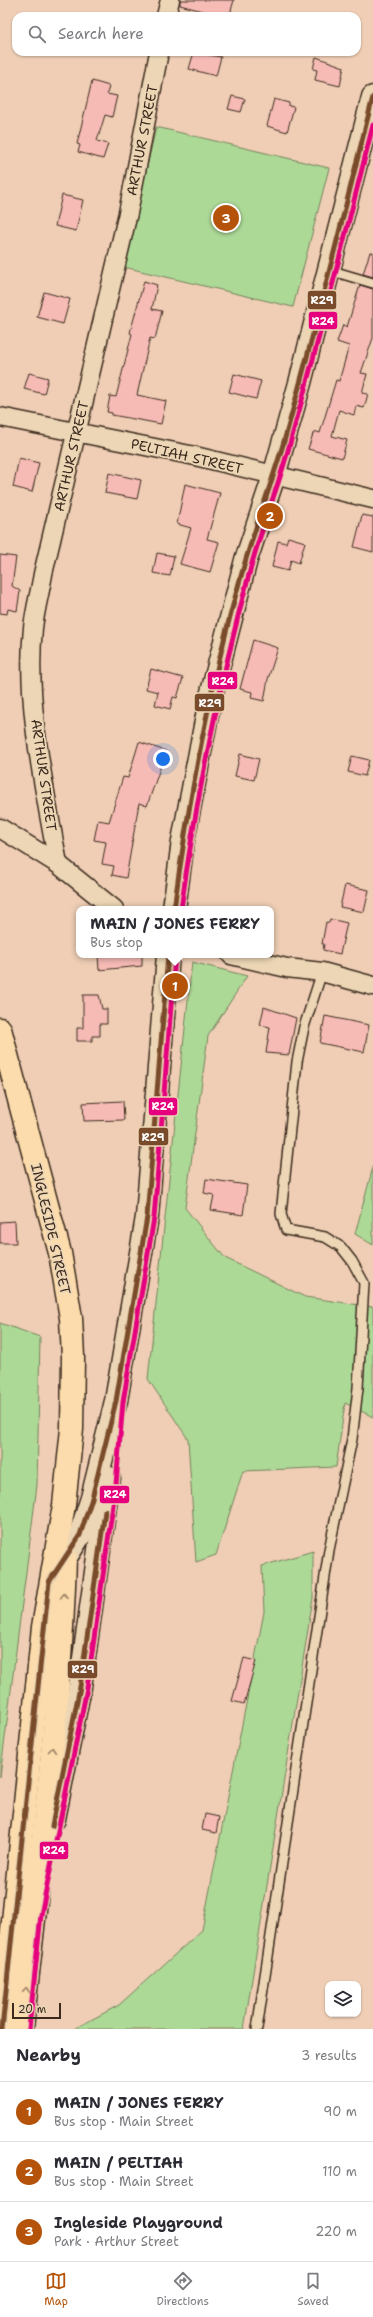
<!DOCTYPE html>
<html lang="en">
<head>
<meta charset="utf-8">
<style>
	:root { --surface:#fff; --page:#f2f2f3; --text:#2b2b33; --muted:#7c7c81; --line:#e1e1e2; --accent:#b45309 }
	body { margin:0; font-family:"Shantell Sans",sans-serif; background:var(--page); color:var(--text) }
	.controls { position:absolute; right:12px; bottom:12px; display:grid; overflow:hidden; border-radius:8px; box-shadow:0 1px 3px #0004 }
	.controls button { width:36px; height:36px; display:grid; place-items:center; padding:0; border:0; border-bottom:1px solid var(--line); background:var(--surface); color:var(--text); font:20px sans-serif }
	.scale { position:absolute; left:12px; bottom:10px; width:49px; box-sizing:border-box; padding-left:4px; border:2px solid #3b2a1e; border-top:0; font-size:11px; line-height:14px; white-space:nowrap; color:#3b2a1e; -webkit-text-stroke:3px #ecd6b5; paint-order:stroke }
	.you { position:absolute; left:163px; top:759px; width:14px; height:14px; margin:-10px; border:3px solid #fff; border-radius:50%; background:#1a73e8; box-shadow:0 0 0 6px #1a73e833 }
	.badge { display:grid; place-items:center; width:26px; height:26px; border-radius:50%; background:var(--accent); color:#fff; font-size:13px; font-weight:700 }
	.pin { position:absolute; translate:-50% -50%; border:2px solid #fff; box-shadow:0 1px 4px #0006 }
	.popup { position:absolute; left:76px; top:906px; width:198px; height:52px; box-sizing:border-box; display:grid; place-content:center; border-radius:8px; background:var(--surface); filter:drop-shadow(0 1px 3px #0005); font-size:13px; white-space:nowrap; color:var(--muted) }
	.popup b { font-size:15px; color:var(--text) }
	.popup::after { content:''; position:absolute; left:50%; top:100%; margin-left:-8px; border:8px solid transparent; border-top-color:var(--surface) }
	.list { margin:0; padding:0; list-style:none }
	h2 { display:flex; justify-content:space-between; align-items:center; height:52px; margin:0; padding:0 16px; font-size:17px }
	h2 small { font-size:13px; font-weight:400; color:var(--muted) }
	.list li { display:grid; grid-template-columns:26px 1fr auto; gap:12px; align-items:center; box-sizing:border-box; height:60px; padding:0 16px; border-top:1px solid var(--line) }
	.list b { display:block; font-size:15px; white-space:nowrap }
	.list p { margin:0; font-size:13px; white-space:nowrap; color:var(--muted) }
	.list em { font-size:13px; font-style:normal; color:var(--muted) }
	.icon { flex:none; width:22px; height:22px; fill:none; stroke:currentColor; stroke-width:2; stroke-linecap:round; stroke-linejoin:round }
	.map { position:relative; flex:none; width:373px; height:2029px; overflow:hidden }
	.search { position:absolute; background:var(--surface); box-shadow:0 1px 3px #0004; left:12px; right:12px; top:12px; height:44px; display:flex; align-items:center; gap:10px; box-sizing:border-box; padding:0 14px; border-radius:12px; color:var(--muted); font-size:15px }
	.sheet { height:232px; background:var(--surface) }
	nav { display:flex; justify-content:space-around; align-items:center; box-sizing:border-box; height:56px; border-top:1px solid var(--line); background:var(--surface); font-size:11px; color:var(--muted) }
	nav a { display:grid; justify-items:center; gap:2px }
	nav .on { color:var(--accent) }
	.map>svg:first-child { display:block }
	.green { fill:#add997; stroke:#74825a }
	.building { fill:#f7bbb6; stroke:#3b2a1e }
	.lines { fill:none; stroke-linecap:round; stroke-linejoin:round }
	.service-casing { stroke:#3b2a1e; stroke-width:12 }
	.minor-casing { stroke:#3b2a1e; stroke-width:21 }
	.secondary-casing { stroke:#3b2a1e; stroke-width:25 }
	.primary-casing { stroke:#3b2a1e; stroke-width:25 }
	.service { stroke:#ecd6b5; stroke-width:9 }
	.minor { stroke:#ecd6b5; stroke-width:18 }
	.secondary { stroke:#ecd6b5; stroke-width:22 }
	.primary { stroke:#fcdcac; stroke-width:22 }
	.bus-1-casing { stroke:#ecd6b5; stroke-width:8 }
	.bus-2-casing { stroke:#ecd6b5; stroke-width:8 }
	.bus-1 { stroke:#7a4b2a; stroke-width:5 }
	.bus-2 { stroke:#e5007d; stroke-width:5 }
	.oneway { stroke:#9c8365 }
	.labels { text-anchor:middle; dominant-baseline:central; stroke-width:3.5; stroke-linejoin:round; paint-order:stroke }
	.street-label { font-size:14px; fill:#3b2a1e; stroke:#ecd6b5 }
	.line-badge { stroke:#ecd6b5; stroke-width:1.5 }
	.badge-label { font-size:11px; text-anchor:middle; font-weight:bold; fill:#fff }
</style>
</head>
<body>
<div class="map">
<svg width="373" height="2029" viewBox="0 0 373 2029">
	<rect width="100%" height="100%" fill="#efceb5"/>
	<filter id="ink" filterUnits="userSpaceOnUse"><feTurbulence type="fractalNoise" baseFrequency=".025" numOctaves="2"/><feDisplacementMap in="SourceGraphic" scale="8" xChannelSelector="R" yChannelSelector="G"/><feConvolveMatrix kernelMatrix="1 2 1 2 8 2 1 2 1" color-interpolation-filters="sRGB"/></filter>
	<g filter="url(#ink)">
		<g class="green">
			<path d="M156 127 329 168 293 307 124 267Z"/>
			<path d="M192 962 247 976 208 1036 185 1208 225 1258 305 1297 373 1307V1417L345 1403 336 1467 243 1471 216 1555 196 1562 188 1439 148 1379Z"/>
			<path d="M373 1167V1245L355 1234Z"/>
			<path d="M0 1323 40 1337 37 1485 0 1777Z"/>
			<path d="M313 1551V1598L244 2029H74L119 2005 202 1930 264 1612 262 1566Z"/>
		</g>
		<g class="building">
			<path d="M180 0H234L230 14 222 12 221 16 180 5Z"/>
			<path d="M194 52 221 57 216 76 189 69Z"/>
			<path d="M316 57 344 67 340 86 315 80 317 70 313 69Z"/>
			<path d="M92 81 109 86 107 94 117 96 112 117 105 115 97 141 108 144 103 159 78 152 80 145 77 144Z"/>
			<path d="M232 96 245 99 241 112 228 109Z"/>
			<path d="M274 99 289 103V106L294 107 287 132 267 126Z"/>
			<path d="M62 195 83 200 76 231 55 226Z"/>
			<path d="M370 252H373V277L363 274Z"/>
			<path d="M144 281 157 285 152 309 162 311 155 339 150 338 137 395 166 401 161 424 112 415V413L107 412 110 396 116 397 132 334 130 333Z"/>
			<path d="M360 285 373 289V338L361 373 367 374 362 393 368 394 364 408 356 406 354 415 339 410 332 436 347 440 342 458 308 449 314 431 320 433 336 380 339 381 349 346 337 342 343 325 347 327Z"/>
			<path d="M44 292 70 299 63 324 37 317Z"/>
			<path d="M29 373 48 378 44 394 24 389Z"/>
			<path d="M234 374 261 381 256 399 229 392Z"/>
			<path d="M19 458 39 463 32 492 13 487Z"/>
			<path d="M109 473 141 480 137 499 105 493Z"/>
			<path d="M185 484 220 493 207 539 219 542 210 572 180 564 191 528 177 524Z"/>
			<path d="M362 515 373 517V552L354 547Z"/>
			<path d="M288 537 305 542 299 563 291 560 288 571 272 567 278 541 286 543Z"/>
			<path d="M157 553 174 556 170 576 153 573Z"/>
			<path d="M0 555 16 557 12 586 20 591 17 611 8 609 7 614 0 613Z"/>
			<path d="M253 640 278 648 268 679 264 701 251 698 252 692 240 689Z"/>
			<path d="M151 669 183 678 177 698 173 697 170 709 155 705 158 692 146 689Z"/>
			<path d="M139 742 166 751 147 806 139 803 126 878 112 875 114 866 102 864 106 842 94 840 98 820 109 822 123 777 128 778Z"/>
			<path d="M240 754 259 759 254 780 235 776Z"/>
			<path d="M352 756 369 760 365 776 348 772Z"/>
			<path d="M345 885 369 890 364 912 340 907Z"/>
			<path d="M330 919 347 923 340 954 323 950 324 944H322L326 922 329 923Z"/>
			<path d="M98 955H142V966L99 970Z"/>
			<path d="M83 995H99L102 1009H107V1024H100V1036H92V1041H77V1028H83Z"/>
			<path d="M264 1007 296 1018 289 1055 266 1053 270 1027 260 1025Z"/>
			<path d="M325 1016 369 1025 364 1052 320 1043Z"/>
			<path d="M123 1101 124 1120 84 1121 83 1103Z"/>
			<path d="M206 1179 247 1185 243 1215 211 1210 214 1195 204 1193Z"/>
			<path d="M15 1221 16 1243H0V1222Z"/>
			<path d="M244 1658 256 1661 244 1704 232 1701Z"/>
			<path d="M205 1814 219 1817 216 1833 202 1830Z"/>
		</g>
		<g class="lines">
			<g class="service-casing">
				<g id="service">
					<path d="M329 270 373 283"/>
					<path d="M257 2029 329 1550 352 1439 358 1388 364 1283 352 1261 341 1247 325 1237 286 1230 281 1214 297 1062 304 1027 322 972"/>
				</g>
			</g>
			<g class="minor-casing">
				<g id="minor">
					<path d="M166 16 170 0"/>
					<path d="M0 417 195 456 373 499"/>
					<path d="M0 828 58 864 114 909"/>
					<path d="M58 864C45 790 25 703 33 628 35 610 40 592 43 574L128 213 159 52"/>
					<path d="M231 955 287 968 322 972 373 986"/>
				</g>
			</g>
			<g class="secondary-casing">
				<g id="secondary">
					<path d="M174 909 183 841 210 700 246 560 274 476 300 383 373 97"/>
					<path d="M56 1573 80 1535 92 1498 116 1401 147 1217 168 955"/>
					<path d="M54 1819 80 1687 109 1478"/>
				</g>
			</g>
			<g class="primary-casing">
				<g id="primary">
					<path d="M0 1029 60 1253 71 1318 73 1357 72 1429 64 1505 43 1627 2 2029"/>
					<path d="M22 2029C38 1872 61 1714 65 1556"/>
				</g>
			</g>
			<use href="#service" class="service"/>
			<use href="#minor" class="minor"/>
			<use href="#secondary" class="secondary"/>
			<use href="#primary" class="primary"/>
			<g class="bus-1-casing">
				<g id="bus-1">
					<path d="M174 909C190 791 212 673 246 559 259 516 275 474 287 431 318 320 345 208 373 97"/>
					<path d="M52 1826 80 1687 105 1511"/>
					<path d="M2 2029 49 1582 80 1535 92 1498 116 1401 147 1217 168 955"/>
				</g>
			</g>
			<g class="bus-2-casing">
				<g id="bus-2">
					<path d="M181 909C197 792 221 677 252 563 263 524 278 487 289 447 319 341 346 233 373 125"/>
					<path d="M29 2029 41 1915 87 1688 116 1484 123 1402 154 1218 175 956"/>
				</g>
			</g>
			<use href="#bus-1" class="bus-1"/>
			<use href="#bus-2" class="bus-2"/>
		</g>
		<defs><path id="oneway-chevron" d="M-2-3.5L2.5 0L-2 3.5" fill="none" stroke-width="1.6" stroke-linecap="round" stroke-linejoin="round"/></defs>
		<g class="oneway">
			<use href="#oneway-chevron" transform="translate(64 1596) rotate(-89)"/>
			<use href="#oneway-chevron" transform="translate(52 1750) rotate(-85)"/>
			<use href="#oneway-chevron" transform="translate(26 1990) rotate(-84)"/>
		</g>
	</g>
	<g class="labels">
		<g class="street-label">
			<text transform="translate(142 140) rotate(-79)">ARTHUR STREET</text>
			<text transform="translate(71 456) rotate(-77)">ARTHUR STREET</text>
			<text transform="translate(187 456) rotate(13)">PELTIAH STREET</text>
			<text transform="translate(44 775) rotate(82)">ARTHUR STREET</text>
			<text transform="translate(51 1229) rotate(77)">INGLESIDE STREET</text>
		</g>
	</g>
	<g class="line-badge">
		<rect x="307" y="290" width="30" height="20" rx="4" fill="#7a4b2a"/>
		<rect x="308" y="311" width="30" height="19" rx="4" fill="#e5007d"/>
		<rect x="207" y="671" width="31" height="19" rx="4" fill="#e5007d"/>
		<rect x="194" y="693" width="31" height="19" rx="4" fill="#7a4b2a"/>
		<rect x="148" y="1097" width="30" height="19" rx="4" fill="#e5007d"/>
		<rect x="138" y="1127" width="31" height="19" rx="4" fill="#7a4b2a"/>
		<rect x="99" y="1485" width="31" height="19" rx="4" fill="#e5007d"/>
		<rect x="67" y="1660" width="31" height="19" rx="4" fill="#7a4b2a"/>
		<rect x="39" y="1841" width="30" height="19" rx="4" fill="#e5007d"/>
	</g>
	<g class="badge-label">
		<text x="322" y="304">R29</text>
		<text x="323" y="325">R24</text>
		<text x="223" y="685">R24</text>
		<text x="210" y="707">R29</text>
		<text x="163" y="1110">R24</text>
		<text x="153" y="1141">R29</text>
		<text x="115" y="1498">R24</text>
		<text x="83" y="1673">R29</text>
		<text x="54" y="1854">R24</text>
	</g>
</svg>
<div class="controls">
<button><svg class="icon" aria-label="layers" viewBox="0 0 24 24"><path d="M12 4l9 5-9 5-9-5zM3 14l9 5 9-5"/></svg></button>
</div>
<div class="scale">20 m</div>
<div class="you"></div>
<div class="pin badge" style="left:175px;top:986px">1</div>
<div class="popup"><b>MAIN / JONES FERRY</b>Bus stop</div>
<div class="pin badge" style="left:270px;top:516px">2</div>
<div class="pin badge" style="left:226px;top:218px">3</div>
<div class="search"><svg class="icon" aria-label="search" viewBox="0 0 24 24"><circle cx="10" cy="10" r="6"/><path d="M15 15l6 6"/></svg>Search here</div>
</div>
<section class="sheet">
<h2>Nearby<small>3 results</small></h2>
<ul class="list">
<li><span class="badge">1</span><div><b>MAIN / JONES FERRY</b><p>Bus stop · Main Street</p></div><em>90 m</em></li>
<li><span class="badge">2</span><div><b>MAIN / PELTIAH</b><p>Bus stop · Main Street</p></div><em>110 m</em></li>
<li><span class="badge">3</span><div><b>Ingleside Playground</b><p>Park · Arthur Street</p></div><em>220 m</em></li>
</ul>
</section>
<nav>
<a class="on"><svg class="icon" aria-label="map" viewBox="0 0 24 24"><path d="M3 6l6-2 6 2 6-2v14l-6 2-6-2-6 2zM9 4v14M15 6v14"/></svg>Map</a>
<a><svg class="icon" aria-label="directions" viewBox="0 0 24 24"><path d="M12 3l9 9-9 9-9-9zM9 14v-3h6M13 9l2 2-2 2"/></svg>Directions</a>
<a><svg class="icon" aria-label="saved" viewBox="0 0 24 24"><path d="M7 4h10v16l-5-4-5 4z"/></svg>Saved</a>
</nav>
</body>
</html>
